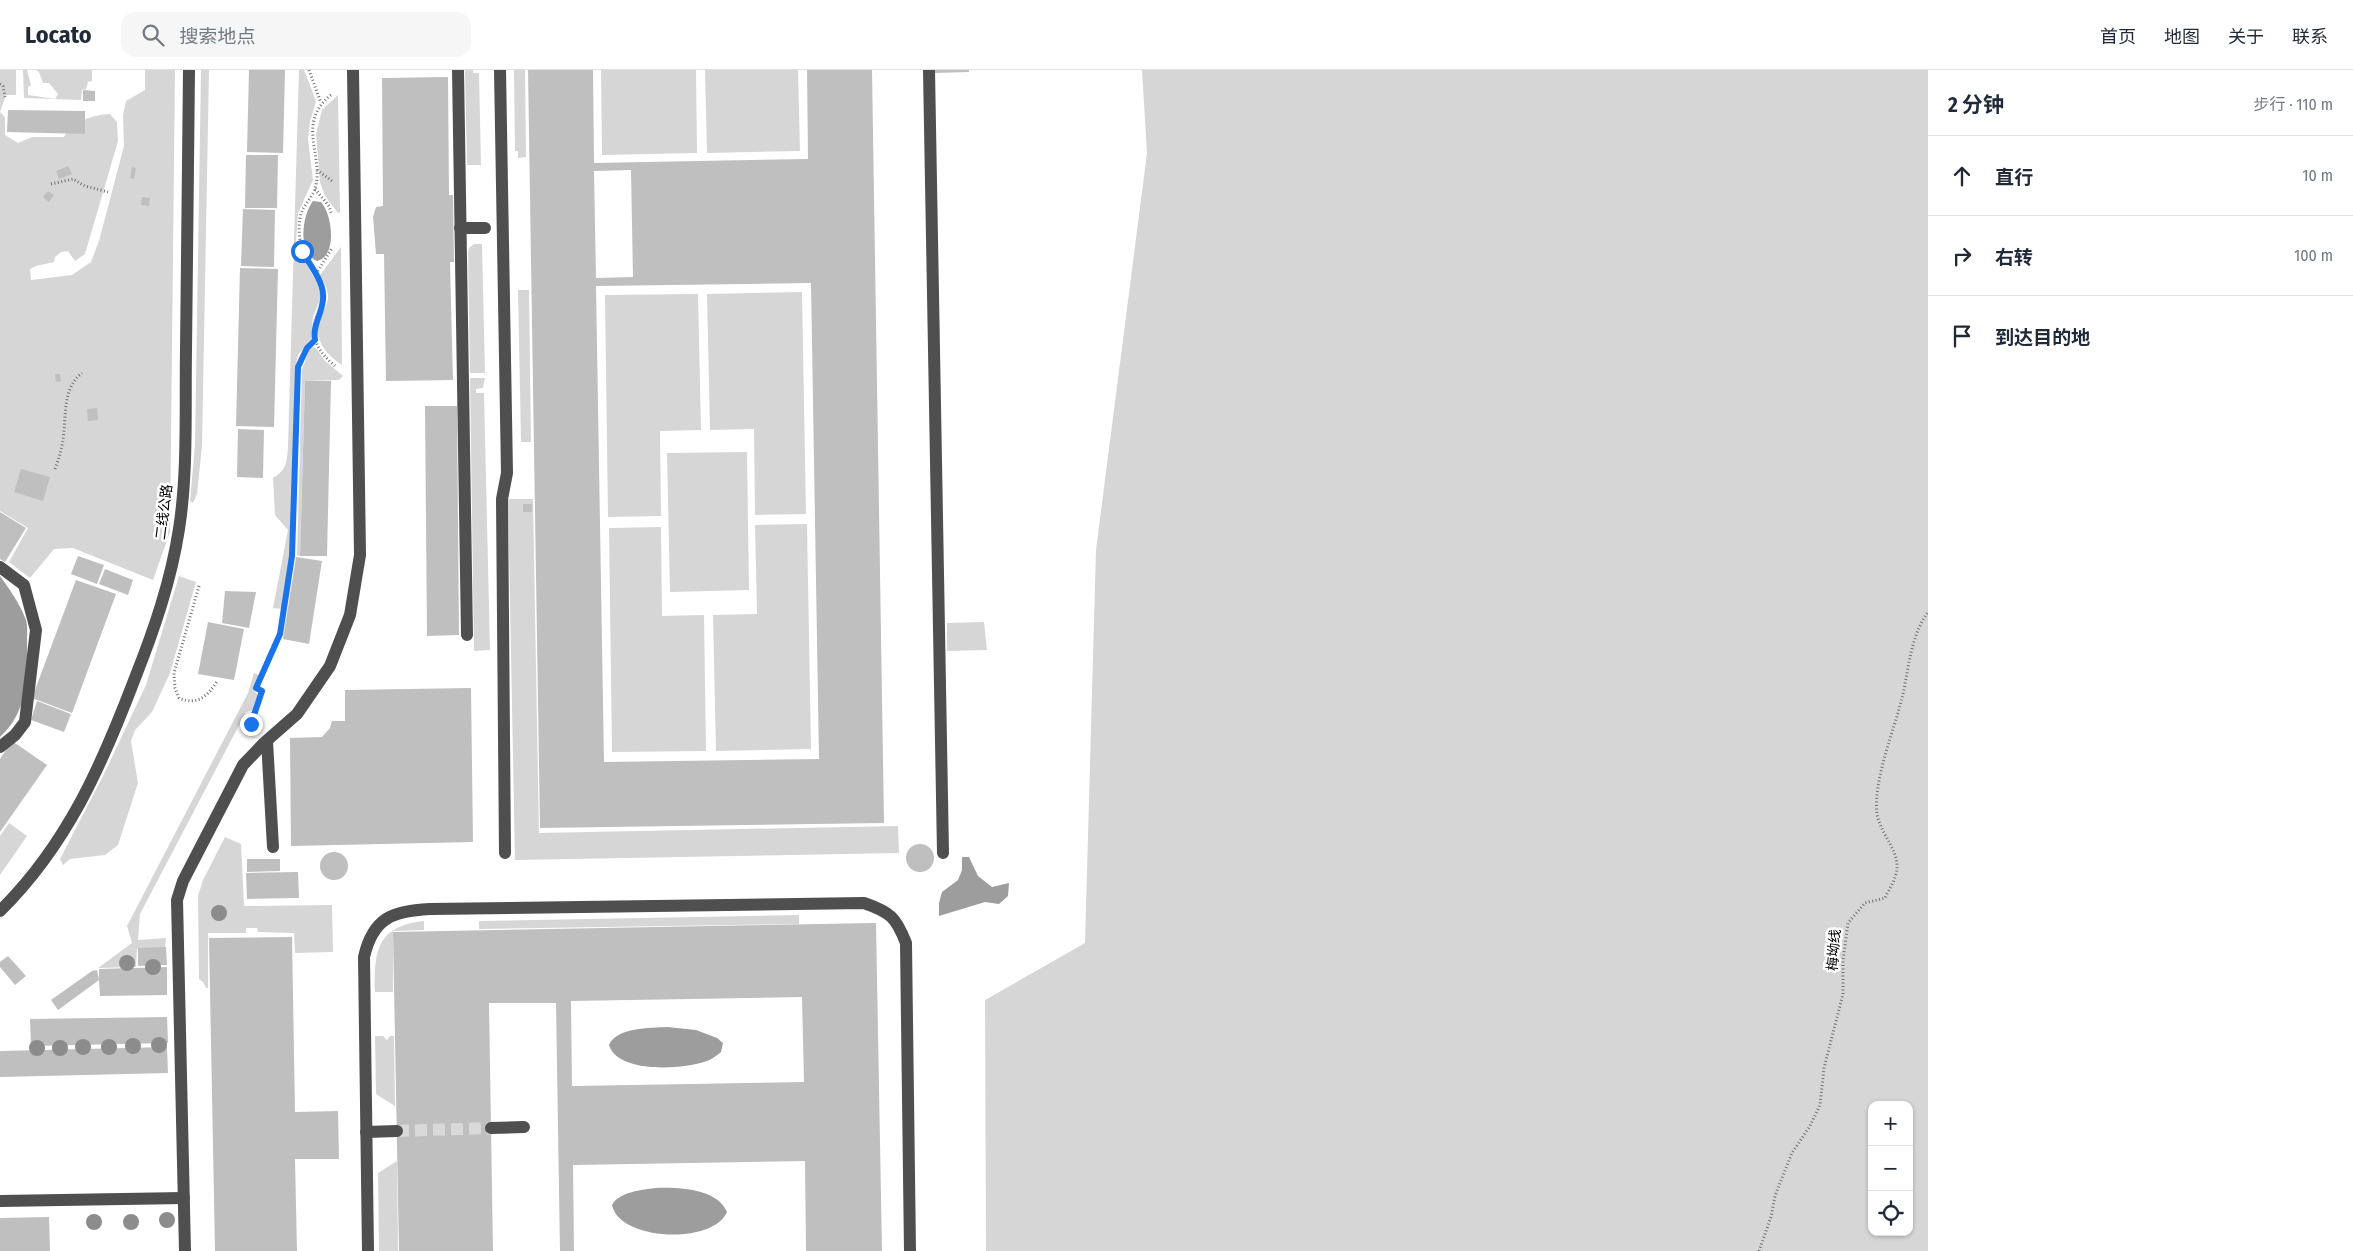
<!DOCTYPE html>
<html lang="zh">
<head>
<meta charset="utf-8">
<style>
	:root { --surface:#fff; --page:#f6f6f7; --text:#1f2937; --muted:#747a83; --line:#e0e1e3 }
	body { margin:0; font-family:"Fira Sans Condensed","Noto Sans SC",sans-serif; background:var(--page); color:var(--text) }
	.controls { position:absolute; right:15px; bottom:15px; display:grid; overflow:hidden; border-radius:10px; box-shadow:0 1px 4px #0004 }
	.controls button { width:45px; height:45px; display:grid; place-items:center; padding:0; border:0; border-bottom:1px solid var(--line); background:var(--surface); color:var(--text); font:25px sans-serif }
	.stop { position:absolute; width:15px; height:15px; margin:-11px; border:4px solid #1a73e8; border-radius:50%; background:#fff }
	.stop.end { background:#1a73e8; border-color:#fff; box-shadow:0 1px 5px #0008 }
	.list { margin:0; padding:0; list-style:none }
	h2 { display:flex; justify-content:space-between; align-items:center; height:65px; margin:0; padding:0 20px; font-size:21px }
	h2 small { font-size:16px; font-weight:400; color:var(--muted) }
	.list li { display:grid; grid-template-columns:32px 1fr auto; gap:15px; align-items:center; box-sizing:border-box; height:80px; padding:0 20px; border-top:1px solid var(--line) }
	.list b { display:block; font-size:19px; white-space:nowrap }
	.list em { font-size:16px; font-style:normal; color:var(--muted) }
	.icon { flex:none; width:28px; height:28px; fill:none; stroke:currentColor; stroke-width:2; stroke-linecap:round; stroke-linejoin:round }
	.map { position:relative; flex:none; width:1928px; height:1181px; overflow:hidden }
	header { display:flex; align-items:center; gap:30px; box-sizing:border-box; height:70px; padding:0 25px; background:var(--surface); border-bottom:1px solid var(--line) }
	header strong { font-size:24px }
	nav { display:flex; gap:28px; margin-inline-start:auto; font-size:18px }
	.search { width:350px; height:45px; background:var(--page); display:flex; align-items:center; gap:12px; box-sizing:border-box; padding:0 18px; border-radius:15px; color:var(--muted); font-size:19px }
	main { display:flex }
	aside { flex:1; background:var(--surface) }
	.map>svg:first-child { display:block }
	.green { fill:#d6d6d6; fill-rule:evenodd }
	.water { fill:#9d9d9d }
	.building { fill:#bfbfbf; fill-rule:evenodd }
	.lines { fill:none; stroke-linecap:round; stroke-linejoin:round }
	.minor-tunnel { stroke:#d9d9d9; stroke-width:12; stroke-dasharray:12 6; stroke-linecap:butt }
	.path { stroke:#717171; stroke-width:3; stroke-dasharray:1 2.5; stroke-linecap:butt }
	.minor { stroke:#4f4f4f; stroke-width:12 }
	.tree { fill:#8c8c8c }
	.route { stroke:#1a73e8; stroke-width:6 }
	.labels { text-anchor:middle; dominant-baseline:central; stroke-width:5; stroke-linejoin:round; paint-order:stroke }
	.street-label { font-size:14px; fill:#000; stroke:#fff }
</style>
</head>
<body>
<header>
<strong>Locato</strong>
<div class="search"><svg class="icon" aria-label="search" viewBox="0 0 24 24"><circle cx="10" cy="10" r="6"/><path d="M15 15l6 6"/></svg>搜索地点</div>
<nav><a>首页</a><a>地图</a><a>关于</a><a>联系</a></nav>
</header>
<main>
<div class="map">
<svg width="1928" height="1181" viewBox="0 0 1928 1181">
	<rect width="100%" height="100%" fill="#fff"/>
	<g class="green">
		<path d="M0 0H16V25H6L0 42 5 47V65L18 73 32 67H64C73 51 93 45 110 44L117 52 118 71 85 184 75 191 68 181 61 182 55 187 54 192 36 196 30 199 31 210 72 205 91 192 99 171 124 76 123 45 126 31 145 20V0H175L170 462 153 510 73 478 54 479 30 508 9 492 28 458 0 441Z"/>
		<path d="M23 0H27L31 15 28 17V25L55 29 58 24 49 13H43L39 2 36 0H92V11L88 12 86 19 82 20 81 30 24 28Z"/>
		<path d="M201 0H209L202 376 197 424 193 433 190 431 195 375Z"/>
		<path d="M299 0H304L316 31 310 52 308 69 313 110 298 143 296 172 300 184 317 212 321 227 313 247 311 269 298 285 296 294 290 486 282 539 273 538 288 460 275 445 273 408C287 400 287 391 288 376Z"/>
		<path d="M465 0H473V3H479L481 95H467Z"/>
		<path d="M514 0H525L526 87 518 88V81H515Z"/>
		<path d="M601 0H696L697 83 602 85Z"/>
		<path d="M705 0H798L800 81 707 83Z"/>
		<path d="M1142 0H1928V1181H986L985 930 1085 873 1096 480 1147 83ZM1872 1035H1909V1162H1872Z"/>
		<path d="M338 25 340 142 338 143 325 126 320 112 316 64 322 40Z"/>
		<path d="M474 174H482L485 303H470L468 182 469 178Z"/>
		<path d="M341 177 342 295C327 285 312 269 320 249 322 242 328 235 328 227 328 218 324 213 320 205Z"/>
		<path d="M518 220H529L531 372H521Z"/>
		<path d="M802 222 806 444 755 445 754 359 710 360 707 224Z"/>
		<path d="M698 224 701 360 660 361 661 446 608 447 605 225Z"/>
		<path d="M312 277 316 278 324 290 343 306 339 310 305 311 300 485 297 486 302 300 310 278Z"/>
		<path d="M470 308H485L483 318 476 319V323H484L490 580 474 581Z"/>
		<path d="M747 382 749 520 670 522 667 383Z"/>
		<path d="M508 429H533L539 763 898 756 899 783 515 790Z"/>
		<path d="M807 454 811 679 716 681 713 545 757 544 755 455Z"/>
		<path d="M661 457 662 546 704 545 706 681 612 682 609 458Z"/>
		<path d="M179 506 196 512 170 603 152 642 135 660 131 671 138 713 118 775 105 785 70 789 63 795 60 789 105 702 146 615Z"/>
		<path d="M984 552 987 580 947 581V553Z"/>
		<path d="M254 603 259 605 254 621 258 625 253 640 246 642 140 844 138 870 166 868 165 878 137 879 136 897 98 898 132 873 127 856 248 623Z"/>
		<path d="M9 753 27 766 0 805V766Z"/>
		<path d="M225 767 241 774 244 836 332 835 333 882 295 883 294 863 258 862 257 858H246V863H208V918H206L203 912 199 909 198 826 203 810Z"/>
		<path d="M799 845V854L479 859V851Z"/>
		<path d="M424 851V860L393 861V922H375C374 881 377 856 424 851Z"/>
		<path d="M375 966H383L387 970 390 966H394L395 1036 376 1024Z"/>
		<path d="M397 1091 398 1181H379L378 1103Z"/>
	</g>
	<g class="water">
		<path d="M313 131 321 132C332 144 338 186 317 191 297 183 302 145 313 131Z"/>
		<path d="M0 506C10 520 20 534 26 550 28 557 27 566 27 573 28 608 27 643 0 667Z"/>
		<path d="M962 787H969L978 806 992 817 1009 813 1008 826 999 834 985 832 939 846V833L942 822 958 810 962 800Z"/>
		<path d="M667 957 696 960 717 968 723 973 721 982C716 986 711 990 704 992 682 999 618 1004 609 975 617 957 650 958 667 957Z"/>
		<path d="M655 1118C677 1117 717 1118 727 1142 713 1175 619 1171 612 1135 619 1122 641 1120 655 1118Z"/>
	</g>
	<g class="building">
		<path d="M249 0H285L283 83 247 82Z"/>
		<path d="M528 0H593L594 93 808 89 807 0H872L884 753 540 758ZM631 100 633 207 596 208 594 101ZM811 213 819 689 604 692 596 216Z"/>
		<path d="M935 0H969V2L935 3Z"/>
		<path d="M448 7 449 125H453L454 192H450L453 310 386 311 384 184H376L373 147 376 137 383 136 382 8Z"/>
		<path d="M83 20 95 21V31H83Z"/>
		<path d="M8 40 85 41V64L7 62Z"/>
		<path d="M246 85H278L277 138H245Z"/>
		<path d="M68 96 72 104 59 109 56 101Z"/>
		<path d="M132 97 136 98 134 109 130 108Z"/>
		<path d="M48 121 54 125 49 132 43 127Z"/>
		<path d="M142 127 150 128 149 136 141 135Z"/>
		<path d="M243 139 275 140 274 197 241 196Z"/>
		<path d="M240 198 278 199 274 357 236 356Z"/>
		<path d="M55 304H60L61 311 56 312Z"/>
		<path d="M305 311H331L327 486H300Z"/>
		<path d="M425 336H457L459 565 427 566Z"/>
		<path d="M97 338 98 350 88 351 87 339Z"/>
		<path d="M238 359 264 360 263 408 237 407Z"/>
		<path d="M21 399 50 407 43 431 14 422Z"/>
		<rect x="523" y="434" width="9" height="8"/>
		<path d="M0 442 26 458 5 492 0 489Z"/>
		<path d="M78 486 104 495 97 514 71 504Z"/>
		<path d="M296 487 322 491 309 574 283 569Z"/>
		<path d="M105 499 133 510 128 525 99 514Z"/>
		<path d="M76 510 116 524 72 643 32 628Z"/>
		<path d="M225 521 256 522 249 558 222 553Z"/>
		<path d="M208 552 244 559 234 610 198 604Z"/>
		<path d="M471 618 473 772 291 776 290 668 322 667 330 658 332 651H345V620Z"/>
		<path d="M37 631 71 644 64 662 31 650Z"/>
		<path d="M12 671 47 695 0 762V689Z"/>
		<circle cx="920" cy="788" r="14"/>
		<circle cx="334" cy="796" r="14"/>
		<path d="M247 789H280V801L247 802Z"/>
		<path d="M298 802 299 828 247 829 246 803Z"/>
		<path d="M876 853 882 1181H806L805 1091 573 1095 574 1181H560L556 933H489L493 1181H399L393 862ZM802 927 804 1012 572 1016 571 931Z"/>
		<path d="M292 867 295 1042 338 1041 339 1089H295L297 1181H215L209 868Z"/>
		<path d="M166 877 167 895 138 896V878Z"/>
		<path d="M8 886 26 906 15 915 0 897V892Z"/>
		<path d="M167 897V925L100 926 99 910 58 940 51 930 92 901 97 900 99 910V899Z"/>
		<path d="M167 947 168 973 31 976 30 949Z"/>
		<path d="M167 977 168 1003 0 1007V981Z"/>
		<path d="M49 1147 50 1181H0V1148Z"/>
	</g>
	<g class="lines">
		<path class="minor-tunnel" d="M397 1061 491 1058"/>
		<g class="path">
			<path d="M309 0 321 33"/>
			<path d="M0 14 3 16 5 27"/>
			<path d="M331 25C295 54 325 86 315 119 313 125 307 132 303 139 297 150 299 168 302 180 307 196 323 208 323 225 324 234 318 242 316 250 310 271 321 284 335 296"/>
			<path d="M317 100 332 111"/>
			<path d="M51 114 73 109 85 116 108 122"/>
			<path d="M315 119 329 136 332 145"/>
			<path d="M316 204 332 178"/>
			<path d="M55 399C60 386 63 374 64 361 66 340 64 317 82 303"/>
			<path d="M199 516 174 603 175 618 179 628C198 636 208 626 218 610"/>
			<path d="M252 652 262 621 256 618 280 564 292 486 298 297 307 278 315 270"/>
			<path d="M1759 1181 1771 1147 1775 1126 1792 1083 1810 1056 1820 1035 1824 998 1843 924V891L1848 853 1865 833 1885 828C1888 821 1893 814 1895 807 1904 784 1881 767 1877 744 1873 710 1894 661 1902 628 1909 599 1910 567 1928 542"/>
		</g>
		<g class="minor">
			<path d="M458 0 467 565"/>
			<path d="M500 0 507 403 502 429 505 783"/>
			<path d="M929 0 943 783"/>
			<path d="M460 158H485"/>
			<path d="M0 497 24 515 36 560 25 652 15 665 0 677"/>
			<path d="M267 671 273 777"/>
			<path d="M0 841C67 775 102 695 135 608 154 560 171 511 179 459 188 401 185 340 186 281 187 187 188 94 189 0"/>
			<path d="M491 1058 524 1057"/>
			<path d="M366 1062 397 1061"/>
			<path d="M0 1131 184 1128"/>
			<path d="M185 1181 177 830 183 811 243 695 264 673 297 644 330 596 350 545 360 485 353 0"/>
			<path d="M368 1181 364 887C373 848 392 841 430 839L864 833C890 842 896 847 906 873L910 1181"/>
		</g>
	</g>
	<g class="tree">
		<circle cx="219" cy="843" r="8"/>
		<circle cx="127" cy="893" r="8"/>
		<circle cx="153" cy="897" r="8"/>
		<circle cx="159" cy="975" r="8"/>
		<circle cx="133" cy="976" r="8"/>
		<circle cx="83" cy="977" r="8"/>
		<circle cx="109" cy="977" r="8"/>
		<circle cx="37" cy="978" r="8"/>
		<circle cx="60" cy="978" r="8"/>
		<circle cx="167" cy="1150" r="8"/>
		<circle cx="94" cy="1152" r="8"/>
		<circle cx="131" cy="1152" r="8"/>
	</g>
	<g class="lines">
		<path class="route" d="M251 654 262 621 256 618 280 564 292 486 298 297 307 278 315 270C312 253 325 240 323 224 322 209 309 194 302 181"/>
	</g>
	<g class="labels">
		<g class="street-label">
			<text transform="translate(164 442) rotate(-83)">二线公路</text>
			<text transform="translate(1834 880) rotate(-85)">梅坳线</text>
		</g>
	</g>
</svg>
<div class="controls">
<button>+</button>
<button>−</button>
<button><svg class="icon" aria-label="locate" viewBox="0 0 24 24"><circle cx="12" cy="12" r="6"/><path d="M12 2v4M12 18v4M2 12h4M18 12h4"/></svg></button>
</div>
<div class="stop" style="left:302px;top:181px"></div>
<div class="stop end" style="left:251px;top:654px"></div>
</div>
<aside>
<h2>2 分钟<small>步行 · 110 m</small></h2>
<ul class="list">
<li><svg class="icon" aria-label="ahead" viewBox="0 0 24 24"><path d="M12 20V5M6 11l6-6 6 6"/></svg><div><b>直行</b></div><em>10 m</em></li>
<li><svg class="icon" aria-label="right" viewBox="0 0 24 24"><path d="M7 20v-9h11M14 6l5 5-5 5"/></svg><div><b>右转</b></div><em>100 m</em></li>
<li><svg class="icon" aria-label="arrive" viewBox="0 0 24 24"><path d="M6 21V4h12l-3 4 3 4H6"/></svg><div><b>到达目的地</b></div></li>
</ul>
</aside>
</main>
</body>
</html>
